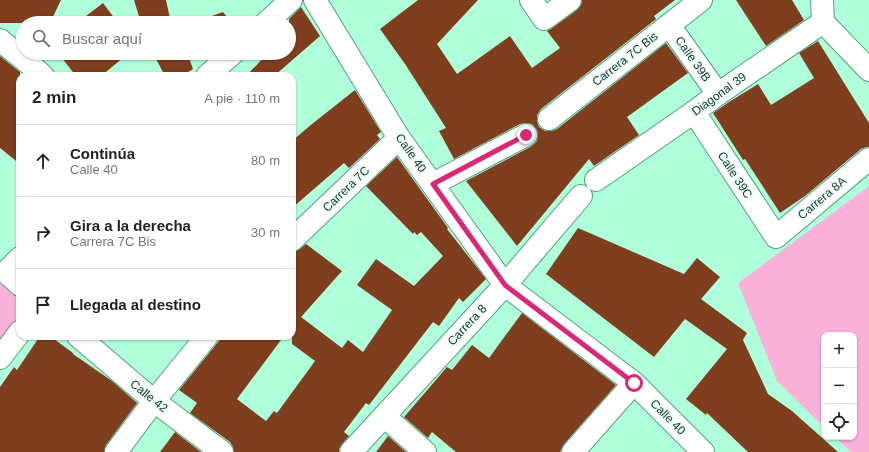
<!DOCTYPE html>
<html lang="es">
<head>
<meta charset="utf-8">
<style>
	:root { --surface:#fff; --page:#f2f2f2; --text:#222; --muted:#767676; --line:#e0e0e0 }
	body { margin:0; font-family:Arial,sans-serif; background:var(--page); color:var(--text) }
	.controls { position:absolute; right:12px; bottom:12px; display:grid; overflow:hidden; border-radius:8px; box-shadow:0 1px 3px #0004 }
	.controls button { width:36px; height:36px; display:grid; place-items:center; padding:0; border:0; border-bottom:1px solid var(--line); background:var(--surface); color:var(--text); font:20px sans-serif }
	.stop { position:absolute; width:12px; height:12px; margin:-9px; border:3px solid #db2777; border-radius:50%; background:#fff }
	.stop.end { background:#db2777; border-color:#fff; box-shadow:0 1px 4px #0008 }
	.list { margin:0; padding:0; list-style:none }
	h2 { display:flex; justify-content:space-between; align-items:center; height:52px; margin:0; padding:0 16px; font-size:17px }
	h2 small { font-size:13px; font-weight:400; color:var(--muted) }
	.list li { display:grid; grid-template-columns:26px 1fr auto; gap:12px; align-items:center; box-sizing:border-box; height:72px; padding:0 16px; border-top:1px solid var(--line) }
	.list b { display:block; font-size:15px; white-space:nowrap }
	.list p { margin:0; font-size:13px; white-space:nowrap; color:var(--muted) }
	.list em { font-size:13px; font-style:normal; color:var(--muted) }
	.icon { flex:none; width:22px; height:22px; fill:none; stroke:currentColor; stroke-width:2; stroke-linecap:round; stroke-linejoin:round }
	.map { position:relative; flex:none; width:869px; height:452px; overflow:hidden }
	.search { position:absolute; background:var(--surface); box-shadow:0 1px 3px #0004; left:16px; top:16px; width:280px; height:44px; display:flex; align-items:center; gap:10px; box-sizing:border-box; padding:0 14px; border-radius:22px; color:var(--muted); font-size:15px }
	.panel { position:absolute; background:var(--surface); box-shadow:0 1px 3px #0004; left:16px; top:72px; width:280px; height:268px; border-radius:12px }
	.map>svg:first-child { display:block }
	.green { fill:#f9b0d9 }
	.building { fill:#7f3e1e }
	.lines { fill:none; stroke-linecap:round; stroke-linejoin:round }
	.minor-casing { stroke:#529f7f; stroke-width:24 }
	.minor { stroke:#fff; stroke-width:22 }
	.route { stroke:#db2777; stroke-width:5 }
	.labels { text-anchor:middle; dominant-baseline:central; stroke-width:4; stroke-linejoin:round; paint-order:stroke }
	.street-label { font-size:12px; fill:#153629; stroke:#edfcf5 }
</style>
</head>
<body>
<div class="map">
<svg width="869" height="452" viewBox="0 0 869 452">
	<rect width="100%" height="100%" fill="#b0ffdb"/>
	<g class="green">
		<path d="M869 186V452H851L835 437H854V335H824V427L777 381 738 283Z"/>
		<path d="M2 283 20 299V319L0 345V284Z"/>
	</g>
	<g class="building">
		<path d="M0 0H61L50 23H0Z"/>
		<path d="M134 0H166L171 23H141Z"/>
		<path d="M418 0H478L437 44 457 74 510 36 532 68 560 48 547 31 551 29 577 10 581 5 582 0H675L654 16 656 19 541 109 537 115V121L539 127 545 131H551L557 129 666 43 688 73 627 117 639 135 594 166 589 159 517 246 466 181 532 146 537 141 538 135 537 130 532 124 526 123 520 124 454 159 439 131 446 128 405 64 380 29Z"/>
		<path d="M736 0H792L804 20 766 46Z"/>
		<path d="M103 3 118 23H77Z"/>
		<path d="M301 7 320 36 274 76H246L268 53H289V19Z"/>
		<path d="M223 12 232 23H192Z"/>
		<path d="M818 41 869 123V147H866L861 149 805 196 780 213 745 159 743 160 713 113 729 102 758 84 771 105 814 78 799 53Z"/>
		<path d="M58 53H129L101 76H76Z"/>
		<path d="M153 53H197L189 58 193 69 182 76H165Z"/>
		<path d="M0 56 20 72V164L0 148Z"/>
		<path d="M355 90 381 132 377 135 380 139 349 168 344 163 292 208V141L312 124Z"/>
		<path d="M397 157 448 228 447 229 486 279 463 302 459 298 439 326 433 322 369 405 366 403 344 432 349 436 342 444 339 449V452H234L233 447 230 442 190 413 197 403 179 390 223 336H284L237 399 266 421 274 411 277 413 315 361 292 344V252H295L300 249 306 244 342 271 301 317 342 348 348 340 363 352 392 310 357 285 376 259 414 286 443 256 421 232 417 235 414 232 413 234 366 186Z"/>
		<path d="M578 228 684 274 697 258 720 277 701 299 747 333 743 340 768 394 792 411 838 452H748L707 413 706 415 686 399 727 349 685 319 654 357 546 274Z"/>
		<path d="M522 313 616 385 564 444 560 452H456L432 432 428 438 404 417 447 367 452 370 472 345 489 358Z"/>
		<path d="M40 336H50L73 353V354L112 381 137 403 106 445 104 452H0V387L14 367 17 370Z"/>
		<path d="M175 432 201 452H160Z"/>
		<path d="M388 436 406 452H376Z"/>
	</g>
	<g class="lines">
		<g class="minor-casing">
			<g id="minor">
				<path d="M315 0 399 138 505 285 634 383 703 452"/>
				<path d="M531 0 544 19 570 0"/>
				<path d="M822 0 823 22"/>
				<path d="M823 22 869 70"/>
				<path d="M266 23 291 0"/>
				<path d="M669 25 718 94"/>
				<path d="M0 40 26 61 43 76"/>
				<path d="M207 76 233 53"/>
				<path d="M694 112 776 237 869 159"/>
				<path d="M549 119 701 0"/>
				<path d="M596 180 694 112 718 94 823 22"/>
				<path d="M433 184 526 135"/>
				<path d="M292 240 399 138"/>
				<path d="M20 258 6 272 20 285"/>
				<path d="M78 336 154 401 222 452"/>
				<path d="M0 358 20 332"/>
				<path d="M384 416 425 452"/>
				<path d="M116 452 154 401 207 336"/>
				<path d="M351 452 505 285 581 196"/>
				<path d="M573 452 634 383"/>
			</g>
		</g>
		<use href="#minor" class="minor"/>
	</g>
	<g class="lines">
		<path class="route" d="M526 135 433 184 505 285 634 383"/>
	</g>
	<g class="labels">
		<g class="street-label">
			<text transform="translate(625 59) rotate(-38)">Carrera 7C Bis</text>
			<text transform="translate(693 59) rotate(55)">Calle 39B</text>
			<text transform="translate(719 94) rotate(-36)">Diagonal 39</text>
			<text transform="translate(411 153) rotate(55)">Calle 40</text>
			<text transform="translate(735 175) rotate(57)">Calle 39C</text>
			<text transform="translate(346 189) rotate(-44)">Carrera 7C</text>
			<text transform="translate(822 198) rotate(-40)">Carrera 8A</text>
			<text transform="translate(467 325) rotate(-47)">Carrera 8</text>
			<text transform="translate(149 396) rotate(39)">Calle 42</text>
			<text transform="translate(668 417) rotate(45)">Calle 40</text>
		</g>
	</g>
</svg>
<div class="controls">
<button>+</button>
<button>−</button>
<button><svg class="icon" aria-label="locate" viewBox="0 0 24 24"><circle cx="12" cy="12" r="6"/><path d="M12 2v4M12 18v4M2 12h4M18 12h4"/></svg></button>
</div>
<div class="stop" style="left:634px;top:383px"></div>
<div class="stop end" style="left:526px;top:135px"></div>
<div class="search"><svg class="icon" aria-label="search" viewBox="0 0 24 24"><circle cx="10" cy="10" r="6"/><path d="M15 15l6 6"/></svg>Buscar aquí</div>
<section class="panel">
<h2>2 min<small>A pie · 110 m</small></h2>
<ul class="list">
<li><svg class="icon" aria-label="ahead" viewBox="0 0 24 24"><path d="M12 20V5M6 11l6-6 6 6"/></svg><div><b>Continúa</b><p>Calle 40</p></div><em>80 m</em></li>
<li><svg class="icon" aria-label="right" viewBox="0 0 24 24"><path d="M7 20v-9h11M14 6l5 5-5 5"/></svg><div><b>Gira a la derecha</b><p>Carrera 7C Bis</p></div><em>30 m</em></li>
<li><svg class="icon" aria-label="arrive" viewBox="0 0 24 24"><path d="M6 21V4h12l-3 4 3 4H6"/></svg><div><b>Llegada al destino</b></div></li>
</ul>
</section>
</div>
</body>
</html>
